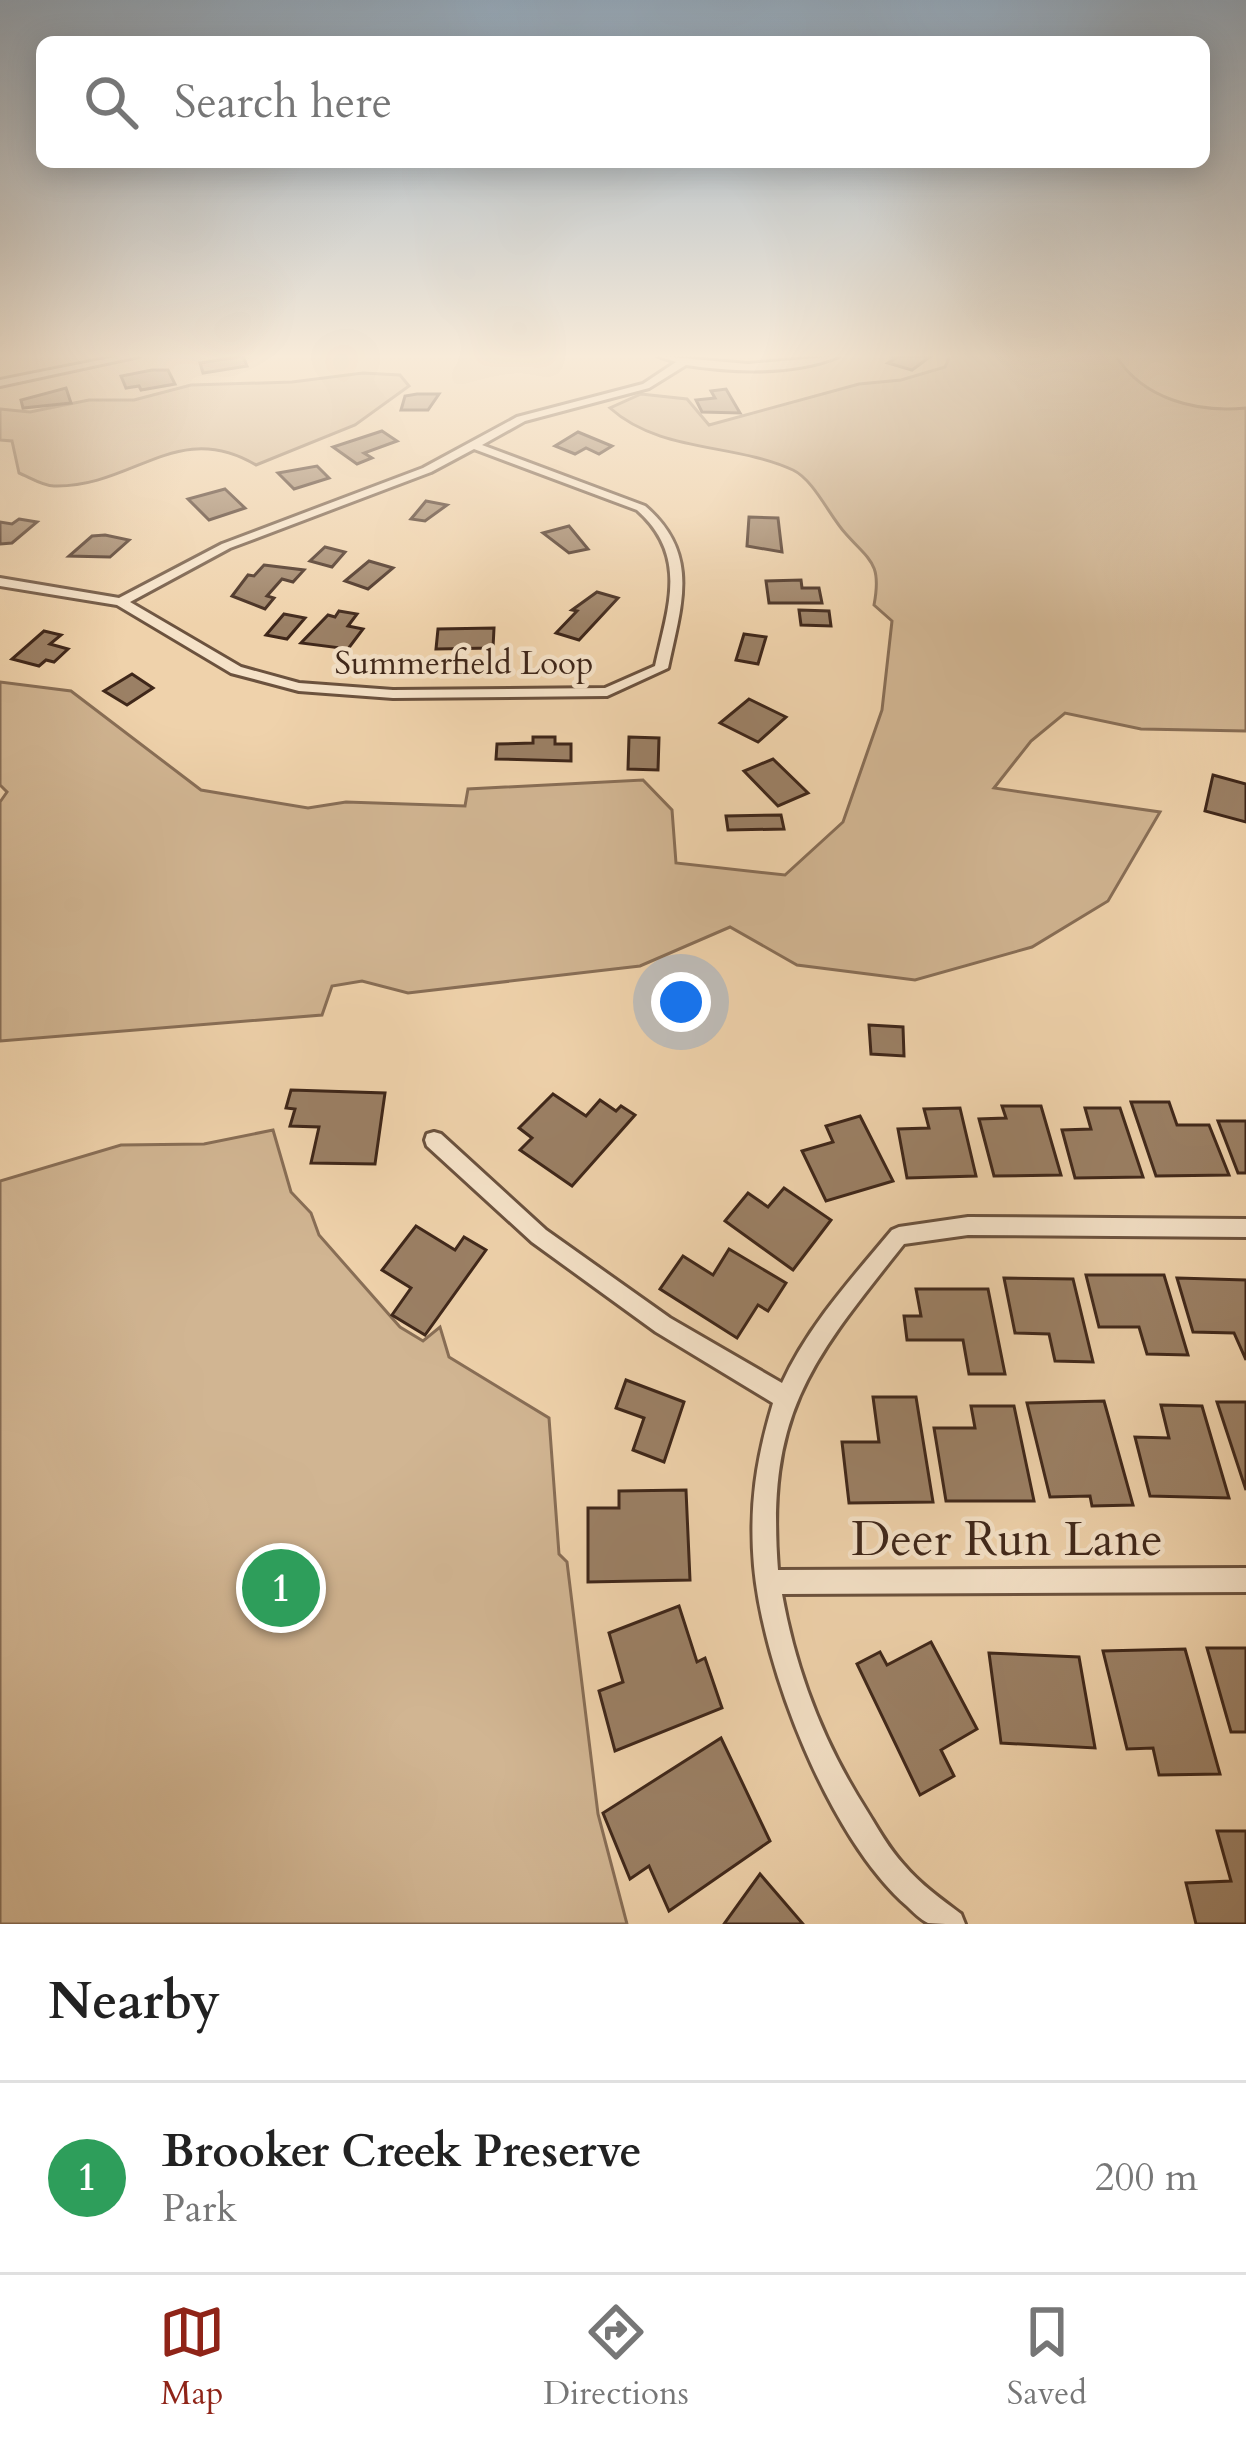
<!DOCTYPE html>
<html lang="en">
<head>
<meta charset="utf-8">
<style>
	:root { --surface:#fff; --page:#f2f2f2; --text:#222; --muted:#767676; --line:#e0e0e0; --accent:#8f2418 }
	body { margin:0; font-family:Cardo,serif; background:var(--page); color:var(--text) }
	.you { position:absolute; left:681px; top:1002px; width:42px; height:42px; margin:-30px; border:9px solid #fff; border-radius:50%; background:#1a73e8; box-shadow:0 0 0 18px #1a73e833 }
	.badge { display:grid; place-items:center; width:78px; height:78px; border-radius:50%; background:var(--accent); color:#fff; font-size:39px; font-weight:700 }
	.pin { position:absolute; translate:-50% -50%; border:6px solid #fff; box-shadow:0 3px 12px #0006 }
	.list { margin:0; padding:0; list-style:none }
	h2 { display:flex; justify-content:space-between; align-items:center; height:156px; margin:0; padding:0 48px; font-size:51px }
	h2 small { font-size:39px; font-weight:400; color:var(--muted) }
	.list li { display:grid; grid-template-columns:78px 1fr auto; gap:36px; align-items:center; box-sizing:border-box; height:192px; padding:0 48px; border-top:3px solid var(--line) }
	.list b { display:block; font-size:45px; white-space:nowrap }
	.list p { margin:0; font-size:39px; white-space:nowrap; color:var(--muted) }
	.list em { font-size:39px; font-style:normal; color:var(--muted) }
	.icon { flex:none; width:66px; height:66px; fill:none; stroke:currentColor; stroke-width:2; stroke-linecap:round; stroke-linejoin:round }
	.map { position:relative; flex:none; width:1246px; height:1924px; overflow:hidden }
	.search { position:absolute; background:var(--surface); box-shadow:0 6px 30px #0003; left:36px; right:36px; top:36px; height:132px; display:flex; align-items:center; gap:30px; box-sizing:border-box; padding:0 42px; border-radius:18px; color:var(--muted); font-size:45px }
	.sheet { height:348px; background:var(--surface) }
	nav { display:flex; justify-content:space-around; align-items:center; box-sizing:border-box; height:168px; border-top:3px solid var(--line); background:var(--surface); font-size:33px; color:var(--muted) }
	nav a { display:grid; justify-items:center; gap:6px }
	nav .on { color:var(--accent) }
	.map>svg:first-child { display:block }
	.green { fill:#d1b592; stroke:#886e56; stroke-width:3 }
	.building { fill:#9b8065; stroke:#3f271a; stroke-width:3 }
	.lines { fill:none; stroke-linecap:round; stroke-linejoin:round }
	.minor-casing { stroke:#6b523e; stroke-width:6 }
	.minor { fill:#f5e2c8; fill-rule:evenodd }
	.labels { text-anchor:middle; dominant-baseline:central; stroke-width:9; stroke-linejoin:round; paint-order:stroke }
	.far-street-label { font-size:33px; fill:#3f271a; stroke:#f5e2c8 }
	.near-street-label { font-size:48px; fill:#3f271a; stroke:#f5e2c8 }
</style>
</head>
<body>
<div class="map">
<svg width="1246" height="1924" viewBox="0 0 1246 1924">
	<rect width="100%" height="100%" fill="#efd2ab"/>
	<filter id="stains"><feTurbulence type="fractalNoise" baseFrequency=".00167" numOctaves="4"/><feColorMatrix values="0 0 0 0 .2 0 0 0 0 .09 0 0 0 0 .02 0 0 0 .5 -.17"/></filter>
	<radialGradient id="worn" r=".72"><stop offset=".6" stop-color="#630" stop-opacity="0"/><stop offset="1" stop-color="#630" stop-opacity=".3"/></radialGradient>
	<g class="green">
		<path d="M950 356H1116C1143 399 1197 413 1246 408V731L1141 729 1065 713 1031 741 994 788 1160 812 1108 901 1032 947 915 980 797 965 730 927 640 966 408 993 362 981 332 986 322 1015 0 1041V802L7 792 0 785V682L71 691 201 790 308 808 346 802 465 806 468 789 643 780 672 810 676 863 785 875 843 822 882 710 892 621 874 605C882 563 870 561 846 534 830 517 814 480 793 470 735 443 660 453 610 408L641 394 687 399 709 425 859 384 901 380 945 367Z"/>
		<path d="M363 373 400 375 409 386 355 425 256 465C177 418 133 488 54 486 43 486 29 477 19 473L12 441 0 440V409L30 412 89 400H134L191 385 292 382Z"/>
		<path d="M273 1130 291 1192 311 1213 319 1235 400 1327 423 1341 440 1327 449 1357 549 1418 559 1554 567 1562 598 1814 627 1924H0V1181L121 1145 204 1144Z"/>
	</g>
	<g class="building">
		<path d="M243 356 247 366 203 373 200 363Z"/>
		<path d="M891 356H931L912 370 888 363 896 358Z"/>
		<path d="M152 370H168L175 384 141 390 139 386 126 388 121 376Z"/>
		<path d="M66 388 71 403 23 408 21 400Z"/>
		<path d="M726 389 740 413 702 412 696 400 715 398 711 391Z"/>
		<path d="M417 394H439L428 410H401L405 396Z"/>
		<path d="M382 431 397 441 364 453 372 458 357 464 333 447Z"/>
		<path d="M578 432 612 446 599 454 586 448 575 454 555 446Z"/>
		<path d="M317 466 329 478 294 489 278 473Z"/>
		<path d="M225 489 245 508 209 520 188 499Z"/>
		<path d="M426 501 447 505 425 521 411 519Z"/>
		<path d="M749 517 778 518 782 552 747 546Z"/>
		<path d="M19 519 37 522 12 543 0 544V522L12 524Z"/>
		<path d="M569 526 588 549 569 553 543 533Z"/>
		<path d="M105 535 129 540 110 557 69 556 92 536Z"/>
		<path d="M325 547 345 552 332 567 310 561Z"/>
		<path d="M369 561 393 568 368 589 345 581Z"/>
		<path d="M264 565 304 570 293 582 282 579 267 596 274 598 265 609 232 596 248 575 254 576Z"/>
		<path d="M801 580 802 588H819L822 603H769L766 581Z"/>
		<path d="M597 592 618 598 579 640 556 633 577 611 572 610Z"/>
		<path d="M799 610 829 611 831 626 801 625Z"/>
		<path d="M339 611 357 614 348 626 363 629 348 649 301 643 328 615 335 617Z"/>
		<path d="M284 614 305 618 287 639 266 635Z"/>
		<path d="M494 628 493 648 436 649 438 629Z"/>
		<path d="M44 631 61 635 50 644 68 649 54 662 46 660 39 666 12 659Z"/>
		<path d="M744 634 766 637 758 664 736 660Z"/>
		<path d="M132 674 153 688 127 705 104 691Z"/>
		<path d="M749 699 786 717 758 742 720 723Z"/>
		<path d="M533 737H555V744H571V761L496 759 497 744 533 743Z"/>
		<path d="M629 737 659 738 658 770 628 769Z"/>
		<path d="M773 759 808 793 778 806 744 771Z"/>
		<path d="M1213 775 1246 784V822L1205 811Z"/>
		<path d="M781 815 784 829 728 830 726 816Z"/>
		<path d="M869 1025 903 1027 904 1056 871 1054Z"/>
		<path d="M291 1090 385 1093 375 1164 311 1163 319 1127 290 1126 295 1109 286 1108Z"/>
		<path d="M553 1094 586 1116 600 1100 616 1111 621 1106 635 1115 572 1186 520 1150 532 1138 519 1128Z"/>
		<path d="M1131 1102H1169L1177 1125H1209L1229 1175 1156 1176Z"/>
		<path d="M1002 1106H1041L1061 1175 994 1176 979 1119 1006 1118Z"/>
		<path d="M960 1108 976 1176 907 1178 898 1129 929 1128 924 1109Z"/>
		<path d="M1085 1108H1120L1143 1177 1075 1178 1062 1130 1091 1129Z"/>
		<path d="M860 1116 893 1181 826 1201 802 1151 833 1142 826 1126Z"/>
		<path d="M1218 1121H1246V1173H1238Z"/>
		<path d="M784 1188 831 1220 793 1270 725 1221 748 1193 768 1207Z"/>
		<path d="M416 1226 455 1250 464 1237 486 1250 425 1335 392 1315 411 1288 382 1270Z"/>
		<path d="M729 1249 786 1283 768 1311 758 1305 737 1338 660 1289 683 1256 713 1275Z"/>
		<path d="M1086 1275H1164L1188 1355 1147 1354 1139 1327H1099Z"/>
		<path d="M1004 1278 1073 1279 1093 1362 1055 1361 1049 1334 1015 1333Z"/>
		<path d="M1177 1278 1246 1280V1360L1234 1333 1193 1332Z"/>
		<path d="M916 1289H988L1005 1374H969L963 1340H907L904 1316H921Z"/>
		<path d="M626 1380 684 1402 664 1462 633 1450 644 1418 616 1408Z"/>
		<path d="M873 1397H916L933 1502 849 1503 842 1442H879Z"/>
		<path d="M1104 1401 1133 1505 1092 1506 1090 1496 1050 1497 1027 1403Z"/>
		<path d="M1217 1402H1246V1490Z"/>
		<path d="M1161 1405 1202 1406 1229 1498 1150 1496 1135 1437 1169 1438Z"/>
		<path d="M971 1406H1014L1034 1501H946L934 1428H975Z"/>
		<path d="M686 1490 690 1580 588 1582V1508H619V1491Z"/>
		<path d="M679 1606 697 1662 705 1658 722 1708 615 1751 599 1691 623 1682 609 1633Z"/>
		<path d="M931 1642 977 1729 941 1750 954 1776 920 1795 857 1664 880 1652 887 1665Z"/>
		<path d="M1207 1648H1246V1732H1231Z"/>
		<path d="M1185 1649 1220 1774 1159 1775 1153 1748 1127 1749 1103 1651Z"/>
		<path d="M989 1653 1079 1657 1095 1748 1001 1743Z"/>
		<path d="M721 1738 770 1841 669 1911 649 1866 630 1879 603 1813Z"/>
		<path d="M1217 1831H1246V1924H1196L1186 1883 1231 1881Z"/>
		<path d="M760 1874 803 1924H724Z"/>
	</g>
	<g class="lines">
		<g class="minor-casing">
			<g id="minor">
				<path d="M120 356H139L0 386V380Z"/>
				<path d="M658 356 748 364 839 356C794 375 733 372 686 365L649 388 525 421 482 445 645 506C701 554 681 605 668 668L607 696 393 698 299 691 231 673 117 605 0 586V578L119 598 222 544 423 468 517 417 643 384 676 362ZM474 449 637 510C689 556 668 607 655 666L605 688 393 690 299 683 241 667 130 602 230 548 431 472Z"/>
				<path d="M434 1132 441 1134 546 1230 670 1318 782 1383C808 1326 852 1278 892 1230L899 1227 968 1217 1246 1219V1237L968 1235 904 1244C811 1361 766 1413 778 1570L1246 1568V1592L782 1594C796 1672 824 1744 867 1811 878 1829 889 1849 904 1865 920 1884 941 1899 961 1914L965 1924C954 1924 937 1924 928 1923 921 1920 912 1911 907 1906 829 1838 763 1668 754 1566 749 1506 756 1460 773 1403L656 1332 532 1242 427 1146 425 1140 427 1134Z"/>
			</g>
		</g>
		<use href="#minor" class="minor"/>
	</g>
	<linearGradient id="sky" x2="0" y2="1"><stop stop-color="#93a9bc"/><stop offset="0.57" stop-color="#f8ebd9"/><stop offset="1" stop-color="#f8ebd9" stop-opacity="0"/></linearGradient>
	<rect width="1246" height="625" fill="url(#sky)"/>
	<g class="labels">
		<g class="far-street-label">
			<text x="464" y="663">Summerfield Loop</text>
		</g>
		<g class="near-street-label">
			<text x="1007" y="1539">Deer Run Lane</text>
		</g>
	</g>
	<rect width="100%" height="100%" filter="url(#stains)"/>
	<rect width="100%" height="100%" fill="url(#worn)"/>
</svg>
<div class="you"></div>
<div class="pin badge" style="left:281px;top:1588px;background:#2e9e5b">1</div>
<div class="search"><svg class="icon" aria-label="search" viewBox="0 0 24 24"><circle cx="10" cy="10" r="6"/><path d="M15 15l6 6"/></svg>Search here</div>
</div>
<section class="sheet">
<h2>Nearby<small></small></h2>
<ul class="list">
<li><span class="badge" style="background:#2e9e5b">1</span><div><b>Brooker Creek Preserve</b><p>Park</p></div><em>200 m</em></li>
</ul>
</section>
<nav>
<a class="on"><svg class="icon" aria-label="map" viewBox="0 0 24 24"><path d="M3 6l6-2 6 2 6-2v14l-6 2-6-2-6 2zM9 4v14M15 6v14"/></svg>Map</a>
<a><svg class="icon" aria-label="directions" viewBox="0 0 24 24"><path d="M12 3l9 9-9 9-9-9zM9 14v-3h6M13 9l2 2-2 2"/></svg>Directions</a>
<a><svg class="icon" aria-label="saved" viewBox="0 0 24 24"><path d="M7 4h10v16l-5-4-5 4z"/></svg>Saved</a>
</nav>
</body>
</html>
